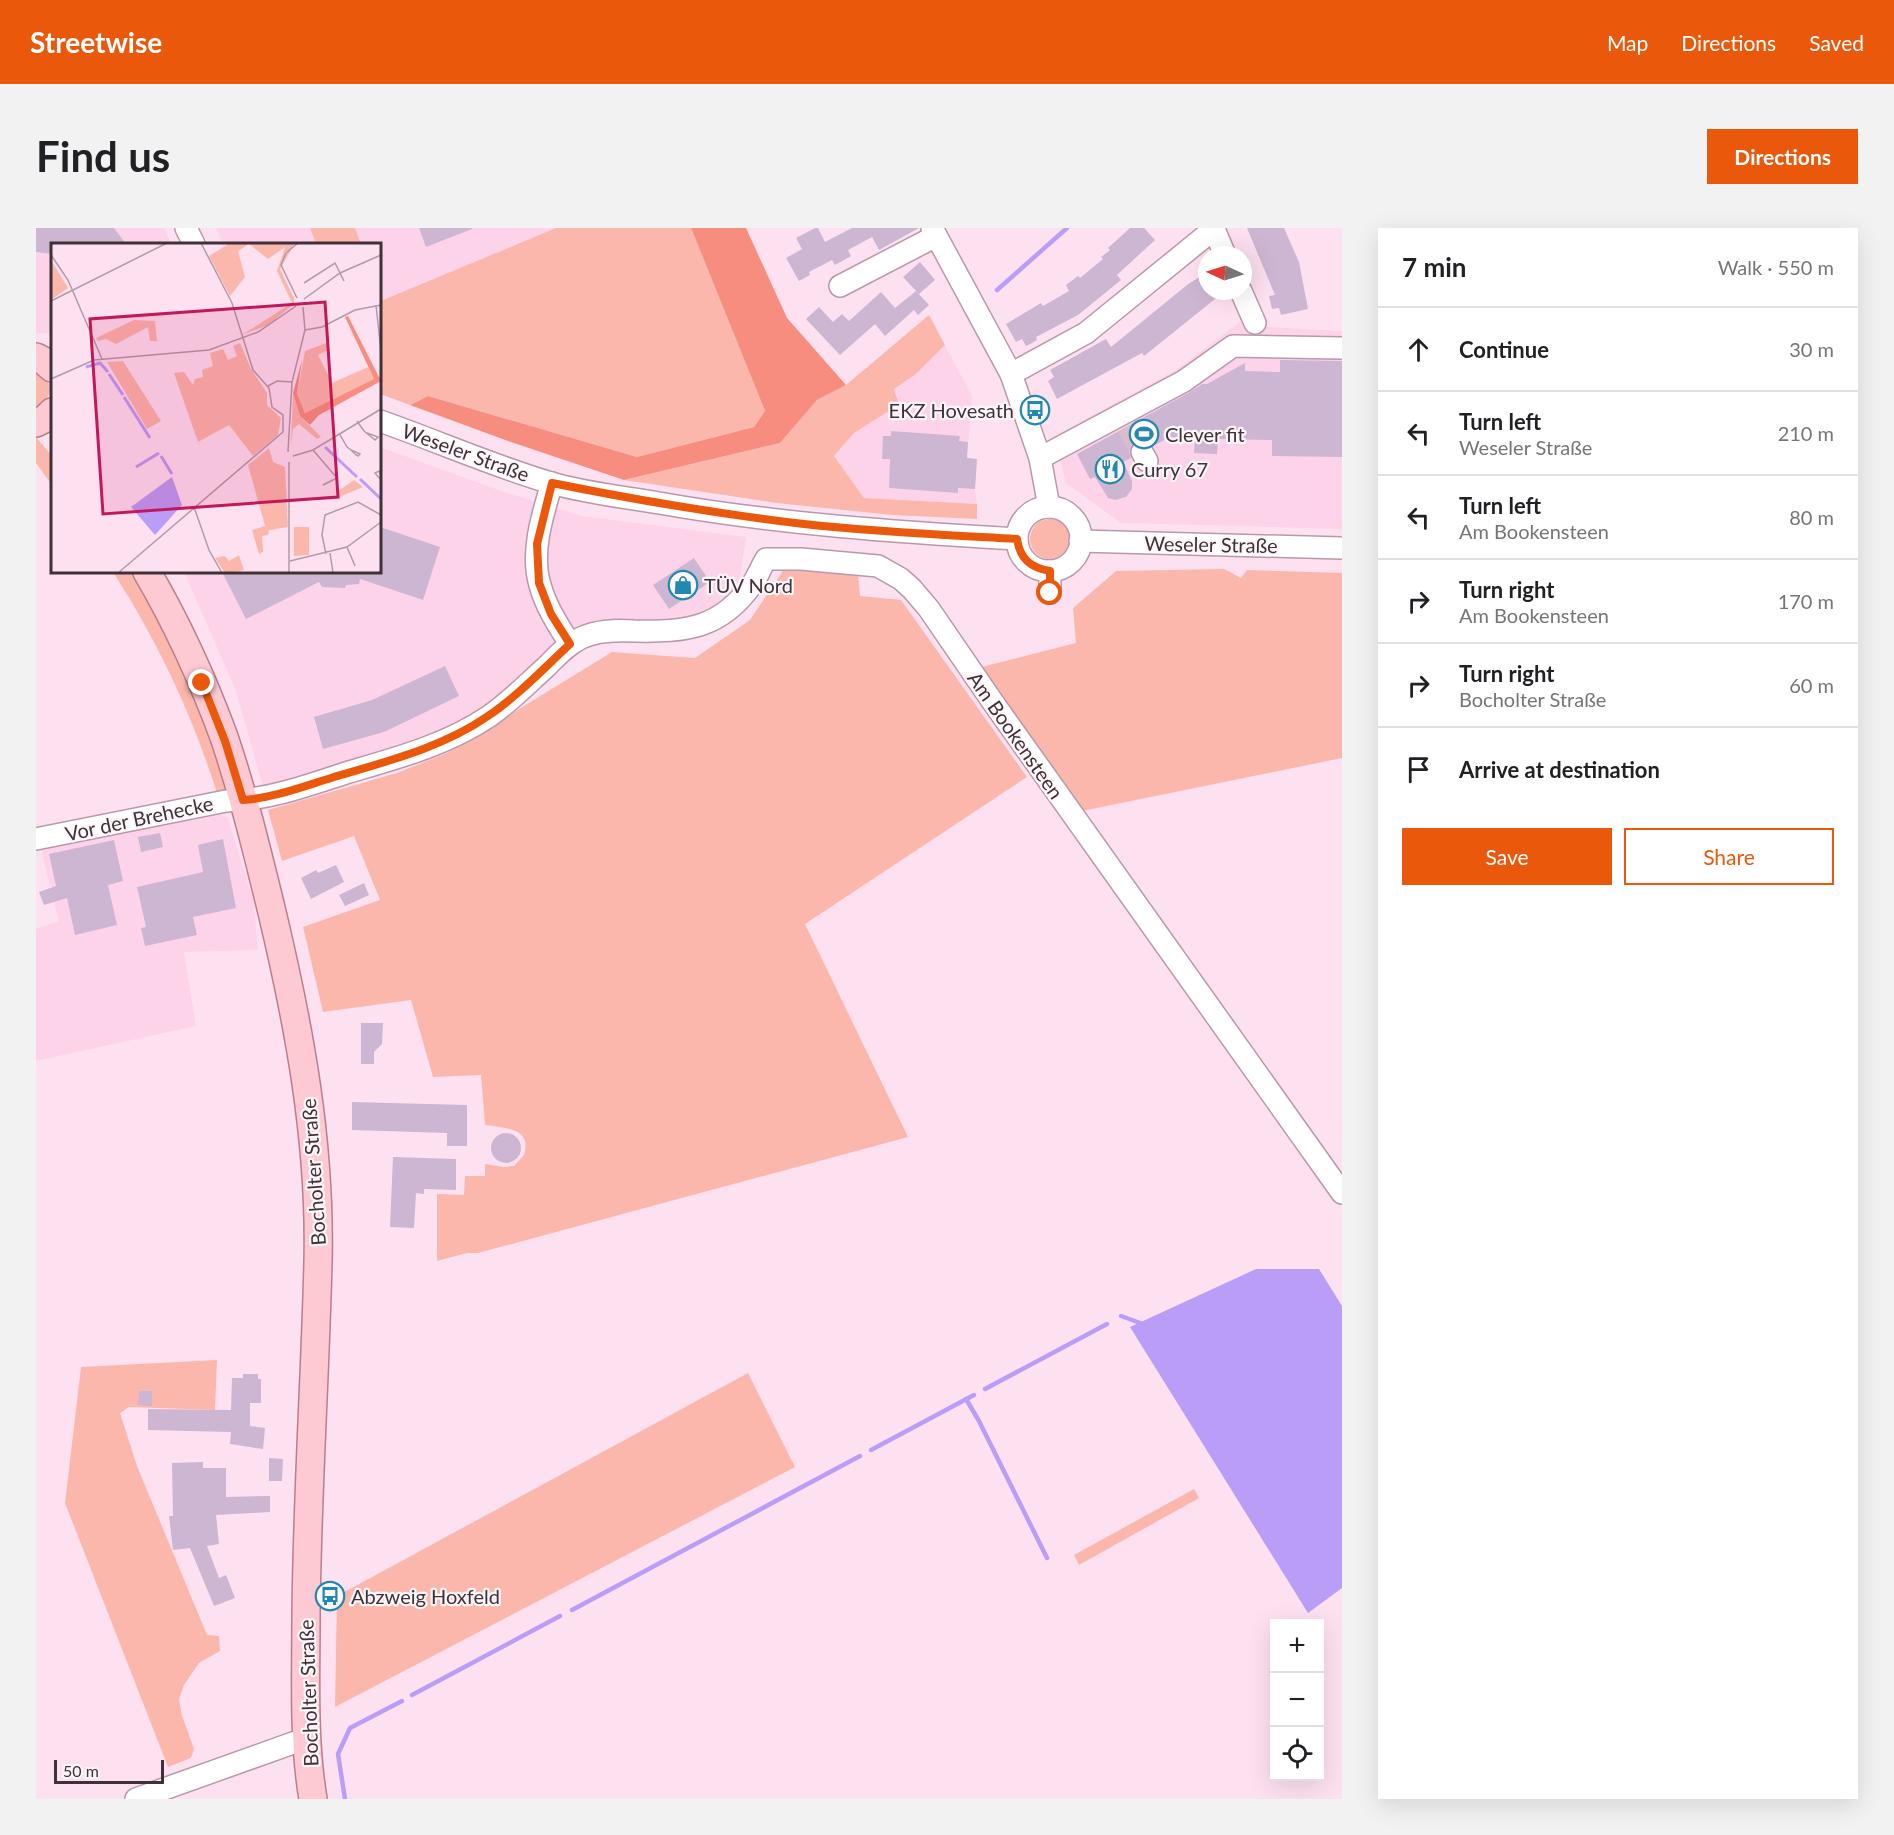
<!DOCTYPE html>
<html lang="en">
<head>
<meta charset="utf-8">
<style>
	:root { --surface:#fff; --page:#f2f2f2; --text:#202124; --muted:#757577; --line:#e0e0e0; --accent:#ea580c }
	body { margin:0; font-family:Lato,sans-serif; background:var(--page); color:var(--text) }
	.controls { position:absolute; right:18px; bottom:18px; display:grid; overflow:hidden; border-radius:0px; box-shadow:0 6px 24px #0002 }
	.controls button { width:54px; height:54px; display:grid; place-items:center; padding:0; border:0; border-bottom:2px solid var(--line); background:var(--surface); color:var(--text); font:30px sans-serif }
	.compass { position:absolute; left:1162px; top:18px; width:54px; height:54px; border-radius:50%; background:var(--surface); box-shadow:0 6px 24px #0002; rotate:274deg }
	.scale { position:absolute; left:18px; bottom:15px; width:110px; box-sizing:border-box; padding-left:6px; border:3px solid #3e3138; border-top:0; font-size:16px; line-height:21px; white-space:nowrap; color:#3e3138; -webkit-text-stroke:4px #fdf6f9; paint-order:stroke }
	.stop { position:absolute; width:18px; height:18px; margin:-14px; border:4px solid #ea580c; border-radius:50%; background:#fff }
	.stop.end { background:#ea580c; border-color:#fff; box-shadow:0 2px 6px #0008 }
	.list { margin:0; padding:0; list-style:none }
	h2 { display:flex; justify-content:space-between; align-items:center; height:78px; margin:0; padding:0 24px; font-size:26px }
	h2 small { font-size:20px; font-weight:400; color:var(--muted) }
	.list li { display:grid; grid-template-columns:39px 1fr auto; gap:18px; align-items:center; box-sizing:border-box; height:84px; padding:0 24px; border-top:2px solid var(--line) }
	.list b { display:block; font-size:22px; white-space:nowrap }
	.list p { margin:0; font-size:20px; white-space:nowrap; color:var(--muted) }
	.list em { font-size:20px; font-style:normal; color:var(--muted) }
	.actions { display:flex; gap:12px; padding:18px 24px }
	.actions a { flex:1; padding:14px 0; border:2px solid var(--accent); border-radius:0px; text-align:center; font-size:21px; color:var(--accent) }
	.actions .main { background:var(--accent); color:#fff }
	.icon { flex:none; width:33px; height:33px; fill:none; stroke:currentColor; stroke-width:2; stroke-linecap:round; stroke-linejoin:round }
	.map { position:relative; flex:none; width:1306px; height:1571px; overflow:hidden; border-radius:0px }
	header { display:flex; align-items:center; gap:36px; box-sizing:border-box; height:84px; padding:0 30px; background:var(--accent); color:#fff }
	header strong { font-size:28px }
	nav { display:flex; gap:33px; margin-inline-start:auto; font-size:21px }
	.intro { display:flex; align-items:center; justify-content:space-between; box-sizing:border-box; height:144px; padding:0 36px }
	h1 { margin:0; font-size:42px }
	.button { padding:15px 27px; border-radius:0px; background:var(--accent); color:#fff; font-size:21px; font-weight:700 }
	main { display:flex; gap:36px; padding:0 36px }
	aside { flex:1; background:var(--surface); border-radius:0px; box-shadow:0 6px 24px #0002 }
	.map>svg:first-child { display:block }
	.built { fill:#fdd3ea }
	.green { fill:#fcb7ac }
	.forest { fill:#f68d7e }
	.water { fill:#ba9df7 }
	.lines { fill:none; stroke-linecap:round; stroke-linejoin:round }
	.stream { stroke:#ba9df7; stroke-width:4.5 }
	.building { fill:#cdb6d1 }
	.minor-tunnel { stroke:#d8becc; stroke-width:21; stroke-dasharray:21 10; stroke-linecap:butt }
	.minor-casing { stroke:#b998aa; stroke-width:24 }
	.major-casing { stroke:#ba7e8b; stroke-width:30 }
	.minor { stroke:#fff; stroke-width:21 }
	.major { stroke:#fdcad4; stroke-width:27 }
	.route { stroke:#ea580c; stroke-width:8 }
	.labels { text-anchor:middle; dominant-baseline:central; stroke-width:4.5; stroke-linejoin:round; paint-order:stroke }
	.poi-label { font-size:20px; fill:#3e3138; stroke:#fdf6f9; text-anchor:start }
	.street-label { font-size:20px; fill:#3e3138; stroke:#fdf6f9 }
	.inset-river { fill:none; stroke:#ba9df7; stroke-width:3 }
	.inset-road { fill:none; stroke:#b19ba7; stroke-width:1.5 }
	.view { fill:#c2185b; fill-opacity:0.15; stroke:#c2185b; stroke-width:3 }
	.inset-edge { fill:none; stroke:#3e3138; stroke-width:3 }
</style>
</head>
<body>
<header>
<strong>Streetwise</strong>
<nav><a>Map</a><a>Directions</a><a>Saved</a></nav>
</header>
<div class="intro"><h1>Find us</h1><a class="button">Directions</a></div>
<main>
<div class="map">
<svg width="1306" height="1571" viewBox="0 0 1306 1571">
	<rect width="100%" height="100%" fill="#fee1f1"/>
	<g class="built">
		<path d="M0 0H128L135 16H16V105L0 106Z"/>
		<path d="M180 0H274L280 16H187Z"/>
		<path d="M319 0H520L347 72 344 63V16H325Z"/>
		<path d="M1209 90 1217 98 1306 103V301L1085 295 1030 255 1018 208 1140 142Z"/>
		<path d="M909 117 936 168 931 230 941 231 939 261 941 276 828 270 798 228 817 206 853 183 862 175 858 161 880 146Z"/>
		<path d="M344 219 471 265 546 288 710 309 703 358 680 382 651 393 552 396 516 418 442 485 414 500 351 522 227 559 200 463 148 344H344Z"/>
		<path d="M180 584 192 590 218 676 222 722 148 724 160 798 0 833V701L23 693 4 618Z"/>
	</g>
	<g class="green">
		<path d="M274 0H319L325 16H280Z"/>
		<path d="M520 0H655L729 183 718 199 601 229 392 168 374 177 344 166V63L347 72Z"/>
		<path d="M893 87 909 117 880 146 858 161 862 174 853 183 818 205 798 228 828 270 941 276V291L856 287 741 275 588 252 744 215 781 172 810 157Z"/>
		<path d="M0 141C21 156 15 169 0 185Z"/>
		<path d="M0 209 16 228V257L0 235Z"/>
		<circle cx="1014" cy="311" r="20"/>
		<path d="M748 341 822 346 824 368 865 372 991 549 769 696 872 909 442 1025H431L401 1033V966L428 967 429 948H449V936L468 939 478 938 488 927C497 899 467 900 449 897L445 847 397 849 375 772 287 784 267 699 344 672 318 608 246 633 232 582 361 545 413 524 576 424 659 430 714 392Z"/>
		<path d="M1188 341 1205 350 1211 342 1306 345V530L1046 583 946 439 1040 415 1037 380 1080 343Z"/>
		<path d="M77 344H99L157 455 191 553 189 561 182 568C156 486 123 416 77 344Z"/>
		<path d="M181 1132 179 1182 93 1179 84 1185 101 1238 171 1407 183 1408 184 1423 163 1435 148 1457 143 1471 146 1488 158 1521 155 1530 132 1539 29 1275 45 1139Z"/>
		<path d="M712 1145 759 1239 299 1479 301 1368Z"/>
		<path d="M1158 1261 1163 1270 1043 1337 1038 1327Z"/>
	</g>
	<path class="forest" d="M655 0H710L751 90 810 157 781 172 744 215 588 252 472 213 374 177 392 168 601 229 718 199 729 183Z"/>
	<path class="water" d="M1220 1041H1283L1306 1078V1360L1272 1385 1094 1099Z"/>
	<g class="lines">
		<g class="stream">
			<path d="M961 62 1031 0"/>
			<path d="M1085 1088 1107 1096"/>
			<path d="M949 1161 1071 1096"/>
			<path d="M930 1171 943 1193 1011 1330"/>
			<path d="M835 1222 938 1167"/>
			<path d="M536 1382 824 1228"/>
			<path d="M376 1467 524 1388"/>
			<path d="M309 1571 302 1526 314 1500 366 1473"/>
		</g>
	</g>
	<g class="building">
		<path d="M0 0H78L90 16H16V26L0 24Z"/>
		<path d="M383 0H436V1L390 19Z"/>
		<path d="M779 0H782L789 14 816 0H883L843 22 836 9 812 22 815 28 799 37 796 32 773 44 774 47 763 53 750 30 766 21 760 10Z"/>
		<path d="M1094 0H1108L1119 12 1081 47 1085 52 1042 87 1000 109 1001 112 996 115 990 118 986 111 980 114 970 96 1005 75 1007 78 1033 63 1030 57 1042 48 1044 50 1067 31 1065 29 1074 22 1072 20Z"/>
		<path d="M1211 0H1248L1263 34 1272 81 1245 87 1243 80 1236 81 1233 68 1239 67Z"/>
		<path d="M884 34 899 52 883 66 867 49Z"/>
		<path d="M1171 44V63H1189L1108 128 1106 125 1021 171 1012 153 1018 149 1014 142 1070 111 1075 119 1151 57Z"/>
		<path d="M880 63 893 77 882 87 878 82 849 108 839 96 804 127 770 91 783 79 797 94 806 86 813 93 845 64 859 80Z"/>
		<path d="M1244 132 1306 133V229L1236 228V212L1182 211 1181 226 1158 225 1159 210 1134 209 1117 218 1112 213 1106 211 1095 217 1093 223 1095 230 1087 234 1096 253V261L1090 269 1079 272 1072 270 1059 249 1054 251 1041 226 1154 164 1166 156H1171L1209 135V143L1244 144Z"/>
		<path d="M855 203 924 208 923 213 932 214 931 230 941 231 939 261 922 260V265L853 260 854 231H846L847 208H855Z"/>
		<path d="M344 299 404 319 387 372 324 351 323 356 310 357 309 360 286 359 283 354 210 391 186 344H344Z"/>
		<path d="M658 330 674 354 633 381 617 357Z"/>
		<path d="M409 438 423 468 348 504 287 521 278 489 336 472Z"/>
		<path d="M124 605 127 619 105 624 102 609Z"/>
		<path d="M187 611 200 680 157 689 161 707 109 718 105 700 110 699 101 659 167 644 162 617Z"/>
		<path d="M78 612 87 653 72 657 81 697 39 707 31 670 8 677 3 664 20 658 13 626Z"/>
		<path d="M300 637 308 654 275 671 265 650 280 642 282 645Z"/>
		<path d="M328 655 333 667 309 678 303 667Z"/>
		<path d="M325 795H347L346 816 338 824V836H325Z"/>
		<path d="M316 874 431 877V918H411V905L316 902Z"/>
		<circle cx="470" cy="920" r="15"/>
		<path d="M357 929 420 931V962L388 961V966L380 965 378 1000 354 999Z"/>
		<path d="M207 1146H222V1151H225V1175H214V1198L229 1200 227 1221 194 1216 195 1204 112 1202V1181L195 1182 196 1150H207Z"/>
		<path d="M103 1163H116V1178L102 1177Z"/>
		<path d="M233 1230 247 1231 246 1253H233Z"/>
		<path d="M167 1234V1240H190V1269L234 1268V1284L180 1287 183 1316 171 1318 183 1350 190 1347 199 1370 178 1378 154 1320 137 1322 133 1288H137L136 1235Z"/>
	</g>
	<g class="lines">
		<path class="minor-tunnel" d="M1091 199 1106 224"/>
		<g class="minor-casing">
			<g id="minor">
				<path d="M150 0 158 16"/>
				<path d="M896 0 975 146 1004 230 1013 279"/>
				<path d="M804 58 900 8"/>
				<path d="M1205 63 1219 95"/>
				<path d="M975 146 1050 105 1178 1 1189 27"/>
				<path d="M344 193C401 213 457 238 515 255 550 265 587 269 623 275 742 296 861 304 981 311"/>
				<path d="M1106 224 1111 233"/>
				<path d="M1004 230 1148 153 1197 118 1306 120"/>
				<path d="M516 255C507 285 494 325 504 357 510 379 522 397 534 416"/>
				<circle cx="1013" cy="311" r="32"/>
				<path d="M1044 313 1306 320"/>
				<path d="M1014 365V343"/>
				<path d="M0 611 190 573C233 572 273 557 313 544 361 530 410 517 452 489 473 475 491 456 510 439 521 428 531 417 545 410 561 402 580 402 598 403 650 404 685 401 717 355 722 348 725 339 730 331H765L842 338 865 351 876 361 893 381 956 473 1306 965"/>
				<path d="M100 1571 271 1510"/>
			</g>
		</g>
		<g class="major-casing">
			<g id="major">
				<path d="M0 129 8 133 16 140"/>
				<path d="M0 195 10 190 16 184"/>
				<path d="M111 344C142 397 167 452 188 509 207 565 221 623 235 680 263 797 285 914 282 1035 279 1153 271 1271 270 1388 270 1449 267 1511 277 1571"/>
			</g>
		</g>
		<use href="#minor" class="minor"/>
		<use href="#major" class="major"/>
	</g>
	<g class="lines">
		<path class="route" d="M166 455 189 513 207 572C237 570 266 559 295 550 348 534 406 520 452 488 482 468 508 440 534 416L515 386 503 355 501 316 516 255C600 272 683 286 768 296 839 304 910 307 981 311 984 331 995 340 1014 343V365"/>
	</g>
	<defs>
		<g id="bus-ring" transform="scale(1.5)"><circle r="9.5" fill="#fdf6f9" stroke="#2189b1" stroke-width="1.5"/><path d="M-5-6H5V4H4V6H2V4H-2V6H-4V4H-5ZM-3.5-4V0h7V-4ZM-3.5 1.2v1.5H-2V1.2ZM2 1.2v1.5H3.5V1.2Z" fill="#2189b1"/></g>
		<g id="stadium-ring" transform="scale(1.5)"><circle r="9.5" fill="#fdf6f9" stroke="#2189b1" stroke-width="1.5"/><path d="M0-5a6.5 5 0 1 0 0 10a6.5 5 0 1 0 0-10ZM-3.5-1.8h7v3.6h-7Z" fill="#2189b1"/></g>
		<g id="restaurant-ring" transform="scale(1.5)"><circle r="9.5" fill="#fdf6f9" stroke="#2189b1" stroke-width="1.5"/><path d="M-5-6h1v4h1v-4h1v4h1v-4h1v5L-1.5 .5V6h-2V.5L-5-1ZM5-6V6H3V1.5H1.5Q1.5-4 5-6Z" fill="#2189b1"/></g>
		<g id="shop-ring" transform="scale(1.5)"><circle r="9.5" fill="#fdf6f9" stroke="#2189b1" stroke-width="1.5"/><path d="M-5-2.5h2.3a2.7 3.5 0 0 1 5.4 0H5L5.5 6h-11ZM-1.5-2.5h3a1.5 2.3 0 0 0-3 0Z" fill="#2189b1"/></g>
	</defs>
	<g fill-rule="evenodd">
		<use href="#bus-ring" x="999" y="182"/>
		<use href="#stadium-ring" x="1108" y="206"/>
		<use href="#restaurant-ring" x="1074" y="241"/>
		<use href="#shop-ring" x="647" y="357"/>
		<use href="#bus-ring" x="294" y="1368"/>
	</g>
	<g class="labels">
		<g class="poi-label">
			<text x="978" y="182" text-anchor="end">EKZ Hovesath</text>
			<text x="1129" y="206">Clever fit</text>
			<text x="1095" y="241">Curry 67</text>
			<text x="668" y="357">TÜV Nord</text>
			<text x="315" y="1368">Abzweig Hoxfeld</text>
		</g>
		<g class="street-label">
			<text transform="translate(430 224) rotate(20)">Weseler Straße</text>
			<text transform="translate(1175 316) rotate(1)">Weseler Straße</text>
			<text transform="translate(980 507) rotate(55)">Am Bookensteen</text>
			<text transform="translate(103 590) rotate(-12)">Vor der Brehecke</text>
			<text transform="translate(277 944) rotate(-94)">Bocholter Straße</text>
			<text transform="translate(272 1465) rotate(-92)">Bocholter Straße</text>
		</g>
	</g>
	<g transform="translate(15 15)">
		<rect width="330" height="330" fill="#fee1f1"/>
		<path d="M179 0H244L229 26 243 55V61L217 82 191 92 241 60 226 28 234 4 217 16 198 1 187 8 194 34 179 53 158 13ZM0 17 17 45 1 56 0 54ZM83 77 104 78 106 98H99L97 84 65 101 55 96 47 98 45 95ZM278 99 277 107 267 112 281 140 317 124 323 136 254 170 246 151 254 108ZM189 100 200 126 216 150V162L230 175 227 192 202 213 178 182 147 199 123 130 133 129 142 142 144 136 152 134 151 127 162 123 159 110 172 106 177 117 186 113 182 103ZM72 118 110 178 96 186 56 119ZM242 150 249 173 270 194 266 196 248 181 242 186 240 203ZM218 205 222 219 234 224 237 284 218 287 217 292 211 293 212 309 208 311 201 287 214 283 197 222ZM303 237 312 244 288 254 286 249ZM243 284H258V312L243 313ZM188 312 193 327 180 330H174L164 315 174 313 178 318Z" fill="#fcb7ac"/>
		<path d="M297 73 330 138 268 172 259 182 249 173 242 150 251 117 246 151 254 170 323 136 294 74Z" fill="#f68d7e"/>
		<path d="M121 234 131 262 104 292 80 264Z" fill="#ba9df7"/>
		<path class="inset-river" d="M35 124 49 120 57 129M58 131 72 152M73 154 99 195M274 204 306 234M110 213 121 231M85 224 108 210M309 236 330 256"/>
		<path class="inset-road" d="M0 12 17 37 51 116M253 40 284 20 293 38M246 55 230 22 235 10 247 0M253 56 289 30 330 12M0 58 116 0M325 62 330 108M254 87 271 84 304 67 330 62M0 136 43 117 158 107 207 89 245 63M217 143 226 138 241 139M306 178 313 188 324 197 327 194 316 190M288 190 296 204 300 207 305 212 307 213 309 211 300 207M262 207 286 235 272 242M237 209 241 139 254 87 252 64M242 213 262 207 330 166M238 219V330M330 233 328 228 324 230 330 237M143 264 158 307 171 330M296 304 304 323M279 310 282 330M275 311 271 292 274 272 307 259 330 272M239 318 296 304 330 279M67 330 232 189V172L221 164 218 145 202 127 181 60 150 0"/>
		<path class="view" d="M274 59 287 254 52 271 39 76Z"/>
		<rect width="330" height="330" class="inset-edge"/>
	</g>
</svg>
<div class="controls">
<button>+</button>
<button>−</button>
<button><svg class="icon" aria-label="locate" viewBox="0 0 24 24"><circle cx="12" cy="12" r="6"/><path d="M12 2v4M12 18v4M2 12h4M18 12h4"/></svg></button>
</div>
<svg class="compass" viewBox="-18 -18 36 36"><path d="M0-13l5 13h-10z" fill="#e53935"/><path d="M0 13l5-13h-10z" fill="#757577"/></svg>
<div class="scale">50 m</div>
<div class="stop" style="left:1014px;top:365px"></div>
<div class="stop end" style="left:166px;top:455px"></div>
</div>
<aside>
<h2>7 min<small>Walk · 550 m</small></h2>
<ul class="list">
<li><svg class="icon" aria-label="ahead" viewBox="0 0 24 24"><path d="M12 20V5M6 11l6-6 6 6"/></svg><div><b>Continue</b></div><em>30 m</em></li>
<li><svg class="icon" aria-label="left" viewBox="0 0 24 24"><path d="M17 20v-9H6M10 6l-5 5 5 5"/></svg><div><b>Turn left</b><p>Weseler Straße</p></div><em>210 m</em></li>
<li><svg class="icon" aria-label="left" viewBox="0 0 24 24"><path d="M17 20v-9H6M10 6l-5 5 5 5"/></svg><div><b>Turn left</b><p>Am Bookensteen</p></div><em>80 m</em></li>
<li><svg class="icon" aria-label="right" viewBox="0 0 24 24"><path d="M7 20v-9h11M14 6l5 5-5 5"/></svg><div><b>Turn right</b><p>Am Bookensteen</p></div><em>170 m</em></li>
<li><svg class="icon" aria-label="right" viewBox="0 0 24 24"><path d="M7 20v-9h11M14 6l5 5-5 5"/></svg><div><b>Turn right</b><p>Bocholter Straße</p></div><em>60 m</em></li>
<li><svg class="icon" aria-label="arrive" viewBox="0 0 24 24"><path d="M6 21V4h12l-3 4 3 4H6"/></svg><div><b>Arrive at destination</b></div></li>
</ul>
<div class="actions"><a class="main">Save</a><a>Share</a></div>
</aside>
</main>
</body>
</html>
